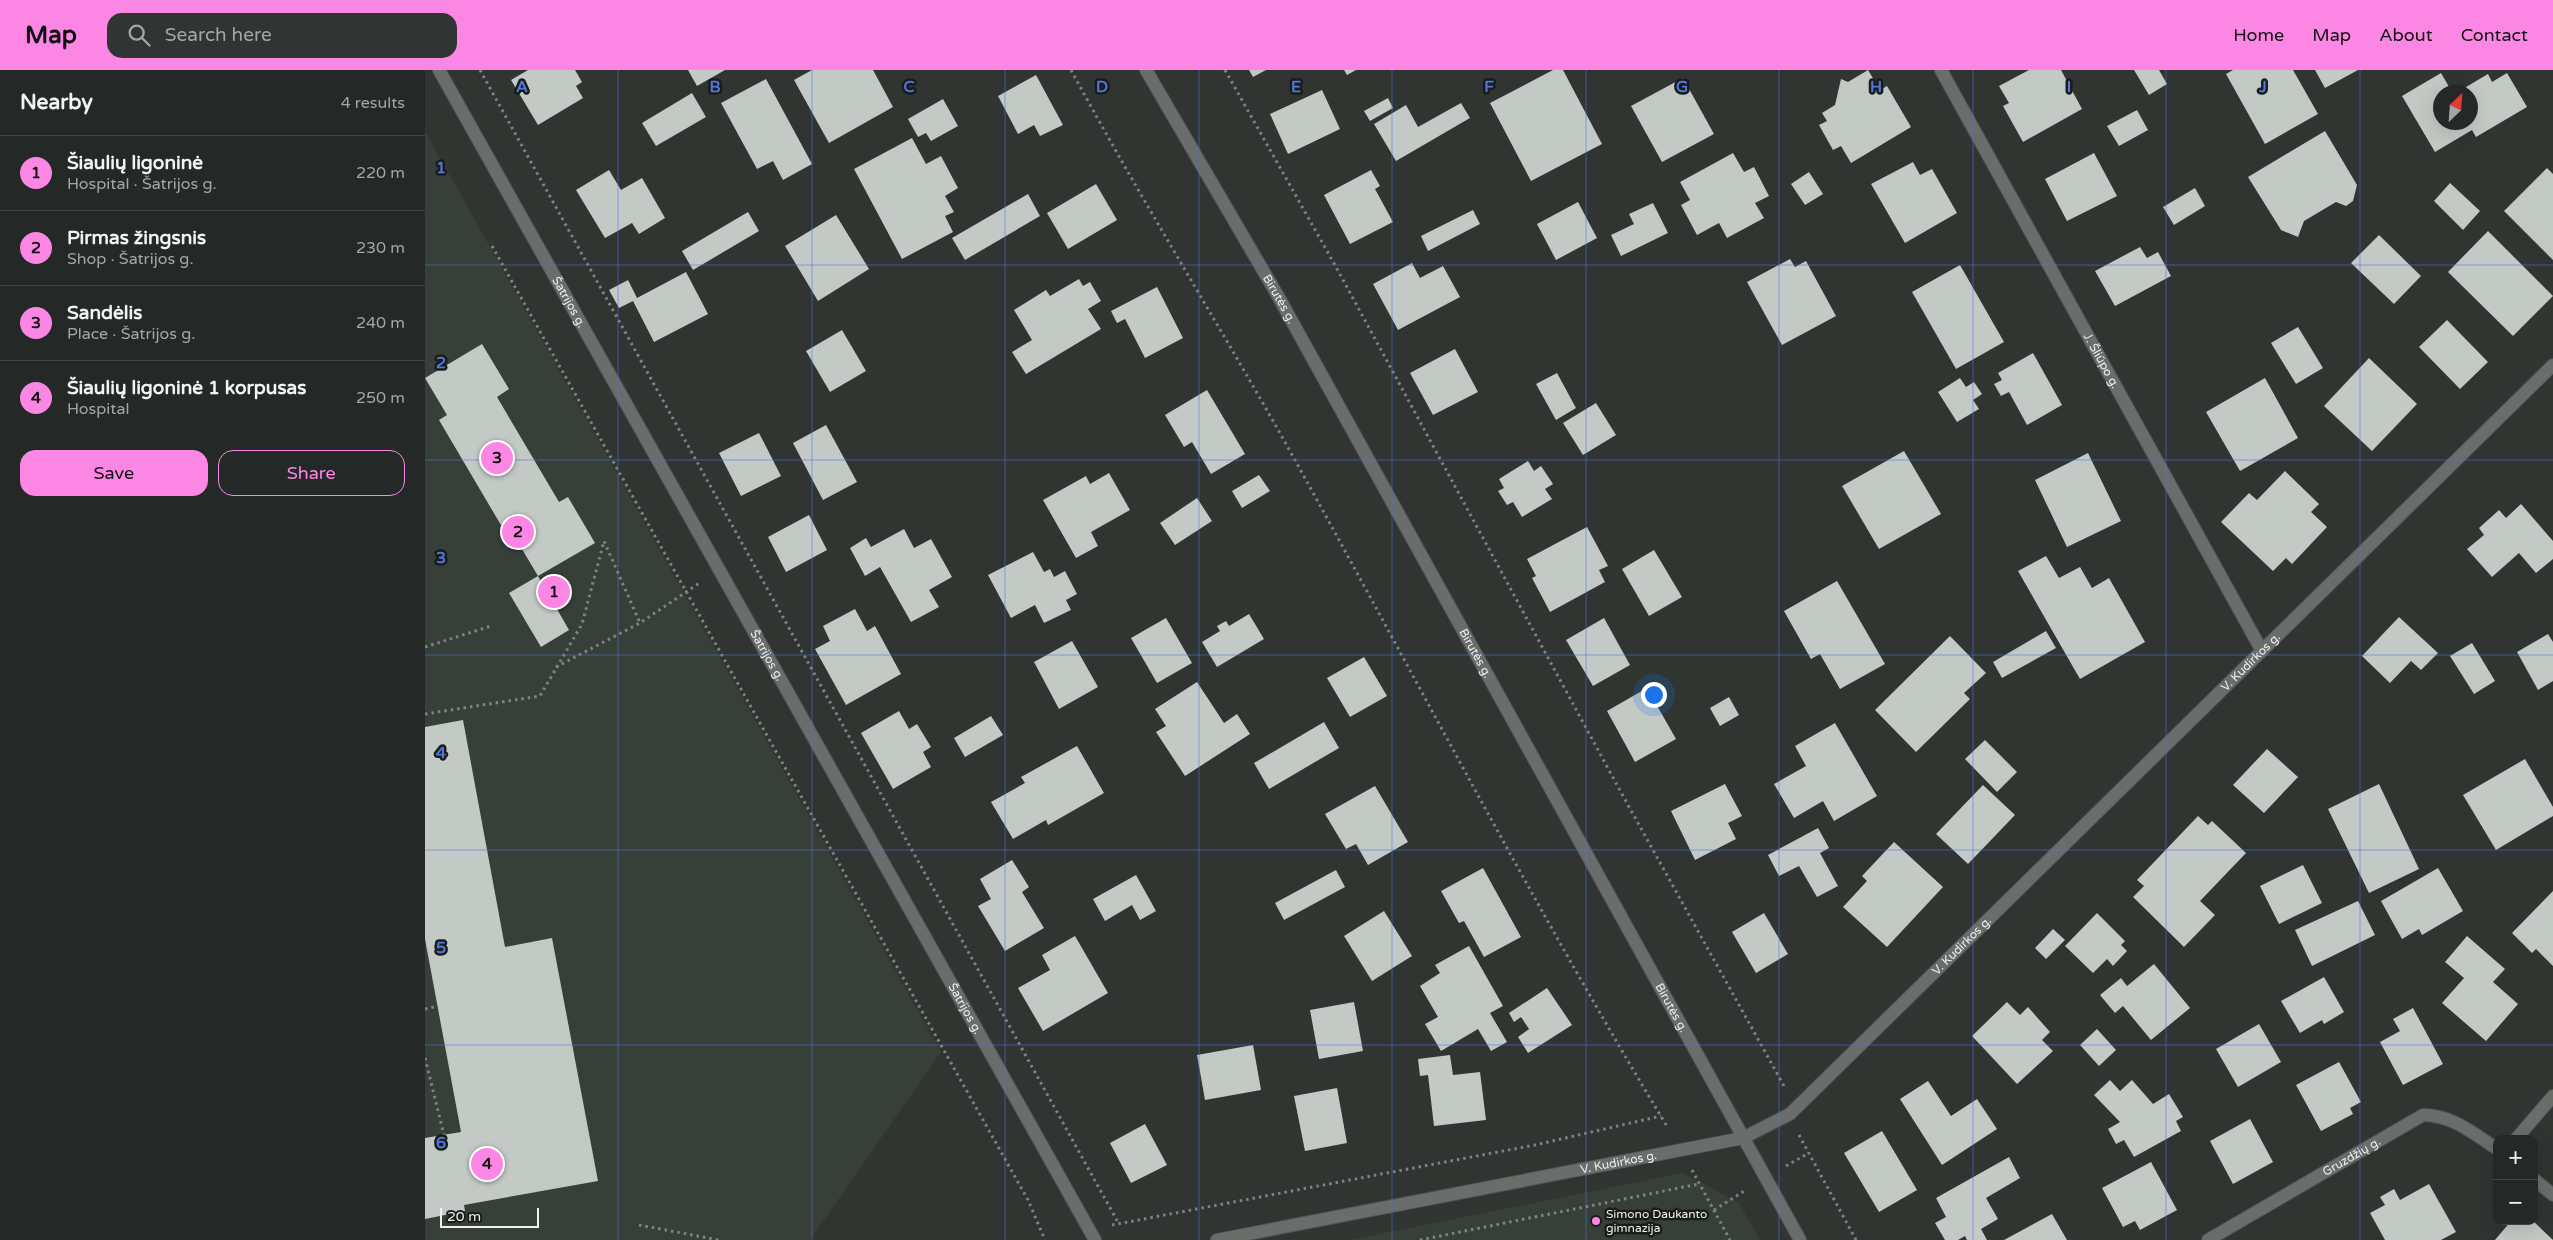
<!DOCTYPE html>
<html lang="en">
<head>
<meta charset="utf-8">
<style>
	:root { --surface:#242826; --page:#303432; --text:#f1f3f6; --muted:#a3a6a7; --line:#414443; --accent:#fc86e4 }
	body { margin:0; font-family:"Varela Round",sans-serif; background:var(--page); color:var(--text) }
	.controls { position:absolute; right:15px; bottom:15px; display:grid; overflow:hidden; border-radius:10px; box-shadow:0 5px 20px #0002 }
	.controls button { width:45px; height:45px; display:grid; place-items:center; padding:0; border:0; border-bottom:1px solid var(--line); background:var(--surface); color:var(--text); font:25px sans-serif }
	.compass { position:absolute; left:2008px; top:15px; width:45px; height:45px; border-radius:50%; background:var(--surface); box-shadow:0 5px 20px #0002; rotate:25deg }
	.scale { position:absolute; left:15px; bottom:12px; width:99px; box-sizing:border-box; padding-left:5px; border:2px solid #eef1ef; border-top:0; font-size:14px; line-height:18px; white-space:nowrap; color:#eef1ef; -webkit-text-stroke:4px #1a1c1a; paint-order:stroke }
	.you { position:absolute; left:1228px; top:624px; width:18px; height:18px; margin:-12px; border:4px solid #fff; border-radius:50%; background:#1a73e8; box-shadow:0 0 0 8px #1a73e833 }
	.badge { display:grid; place-items:center; width:32px; height:32px; border-radius:50%; background:var(--accent); color:#111; font-size:16px; font-weight:700 }
	.pin { position:absolute; translate:-50% -50%; border:2px solid #fff; box-shadow:0 1px 5px #0006 }
	.list { margin:0; padding:0; list-style:none }
	h2 { display:flex; justify-content:space-between; align-items:center; height:65px; margin:0; padding:0 20px; font-size:21px }
	h2 small { font-size:16px; font-weight:400; color:var(--muted) }
	.list li { display:grid; grid-template-columns:32px 1fr auto; gap:15px; align-items:center; box-sizing:border-box; height:75px; padding:0 20px; border-top:1px solid var(--line) }
	.list b { display:block; font-size:19px; white-space:nowrap }
	.list p { margin:0; font-size:16px; white-space:nowrap; color:var(--muted) }
	.list em { font-size:16px; font-style:normal; color:var(--muted) }
	.actions { display:flex; gap:10px; padding:15px 20px }
	.actions a { flex:1; padding:11px 0; border:1px solid var(--accent); border-radius:15px; text-align:center; font-size:18px; color:var(--accent) }
	.actions .main { background:var(--accent); color:#111 }
	.icon { flex:none; width:28px; height:28px; fill:none; stroke:currentColor; stroke-width:2; stroke-linecap:round; stroke-linejoin:round }
	.map { position:relative; flex:none; width:2128px; height:1170px; overflow:hidden }
	header { display:flex; align-items:center; gap:30px; box-sizing:border-box; height:70px; padding:0 25px; background:var(--accent); color:#111 }
	header strong { font-size:24px }
	nav { display:flex; gap:28px; margin-inline-start:auto; font-size:18px }
	.search { width:350px; height:45px; background:var(--page); display:flex; align-items:center; gap:12px; box-sizing:border-box; padding:0 18px; border-radius:15px; color:var(--muted); font-size:19px }
	main { display:flex }
	aside { flex:1; background:var(--surface) }
	.map>svg:first-child { display:block }
	.built { fill:#364039 }
	.building { fill:#c3c9c5 }
	.lines { fill:none; stroke-linecap:round; stroke-linejoin:round }
	.minor-casing { stroke:#505351; stroke-width:14 }
	.tertiary-casing { stroke:#505351; stroke-width:14 }
	.path { stroke:#7f8381; stroke-width:3; stroke-dasharray:2.5 4; stroke-linecap:butt }
	.minor { stroke:#696e6a; stroke-width:12 }
	.tertiary { stroke:#696e6a; stroke-width:12 }
	.grid { fill:none; stroke:#5177de; stroke-width:1; stroke-opacity:0.55 }
	.poi-dot { fill:#fc86e4; stroke:#1a1c1a; stroke-width:2 }
	.labels { text-anchor:middle; dominant-baseline:central; stroke-width:5; stroke-linejoin:round; paint-order:stroke }
	.street-label { font-size:12px; fill:#eef1ef; stroke:#1a1c1a }
	.poi-label { font-size:12px; fill:#eef1ef; stroke:#1a1c1a; text-anchor:start }
	.grid-label { font-size:16px; text-anchor:middle; font-weight:bold; fill:#5177de; stroke:#1a1c1a; stroke-width:5; stroke-linejoin:round; paint-order:stroke }
</style>
</head>
<body>
<header>
<strong>Map</strong>
<div class="search"><svg class="icon" aria-label="search" viewBox="0 0 24 24"><circle cx="10" cy="10" r="6"/><path d="M15 15l6 6"/></svg>Search here</div>
<nav><a>Home</a><a>Map</a><a>About</a><a>Contact</a></nav>
</header>
<main>
<aside>
<h2>Nearby<small>4 results</small></h2>
<ul class="list">
<li><span class="badge">1</span><div><b>Šiaulių ligoninė</b><p>Hospital · Šatrijos g.</p></div><em>220 m</em></li>
<li><span class="badge">2</span><div><b>Pirmas žingsnis</b><p>Shop · Šatrijos g.</p></div><em>230 m</em></li>
<li><span class="badge">3</span><div><b>Sandėlis</b><p>Place · Šatrijos g.</p></div><em>240 m</em></li>
<li><span class="badge">4</span><div><b>Šiaulių ligoninė 1 korpusas</b><p>Hospital</p></div><em>250 m</em></li>
</ul>
<div class="actions"><a class="main">Save</a><a>Share</a></div>
</aside>
<div class="map">
<svg width="2128" height="1170" viewBox="0 0 2128 1170">
	<rect width="100%" height="100%" fill="#303532"/>
	<g class="built">
		<path d="M0 61 516 982 385 1170H0Z"/>
		<path d="M1258 1103 1314 1133 1335 1170H925Z"/>
	</g>
	<g class="building">
		<path d="M103 0H150L157 12 151 16 158 28 113 55 86 10Z"/>
		<path d="M263 0H300L272 16Z"/>
		<path d="M387 0H448L468 37 404 73 369 10Z"/>
		<path d="M824 0H841L828 7Z"/>
		<path d="M919 0H931L922 5Z"/>
		<path d="M1128 0H1138L1177 74 1106 111 1065 33Z"/>
		<path d="M1443 0 1455 20 1462 16 1486 57 1426 93 1416 76 1408 80 1394 55 1402 51 1397 43 1410 35 1416 9 1423 12Z"/>
		<path d="M1604 0H1636L1657 39 1598 72 1578 36 1584 33 1574 16Z"/>
		<path d="M1709 0H1734L1742 14 1724 25Z"/>
		<path d="M1808 0H1868L1893 44 1840 74 1801 4Z"/>
		<path d="M1890 0H1933L1900 18Z"/>
		<path d="M2016 3 2027 22H2016V52H2046V26L2041 17 2063 4 2067 12 2082 3 2102 37 2051 67 2047 60 2010 82 1977 26Z"/>
		<path d="M611 5 638 55 615 66 609 55 593 64 573 26Z"/>
		<path d="M1258 8 1289 64 1237 92 1206 36Z"/>
		<path d="M341 9 387 94 358 110 348 91 332 99 296 33Z"/>
		<path d="M897 20 915 59 863 84 845 44Z"/>
		<path d="M267 23 281 47 231 76 217 53Z"/>
		<path d="M963 28 968 38 945 51 939 41Z"/>
		<path d="M518 29 533 56 506 71 501 63 493 67 483 49Z"/>
		<path d="M1036 33 1045 48 971 91 949 54 981 35 993 57Z"/>
		<path d="M1712 40 1723 60 1694 76 1682 56Z"/>
		<path d="M1900 61 1932 115 1928 131 1921 136 1911 132 1879 151 1873 167 1856 160 1823 107Z"/>
		<path d="M487 68 501 94 516 86 533 118 520 126 529 142 520 146 528 162 477 189 429 99Z"/>
		<path d="M1308 83 1319 102 1329 97 1344 126 1330 133 1339 148 1302 168 1294 153 1272 165 1256 135 1265 130 1255 112Z"/>
		<path d="M1669 83 1692 126 1642 151 1620 109Z"/>
		<path d="M1488 92 1495 105 1507 99 1532 143 1480 173 1446 114Z"/>
		<path d="M2122 98 2128 104V190L2079 141Z"/>
		<path d="M184 100 196 120 217 108 240 148 214 164 207 153 180 168 151 120Z"/>
		<path d="M946 100 955 116 950 119 968 152 925 174 899 125Z"/>
		<path d="M1384 102 1398 124 1380 135 1366 114Z"/>
		<path d="M2025 113 2055 141 2038 160 2009 131Z"/>
		<path d="M671 114 692 150 643 179 622 143Z"/>
		<path d="M1770 118 1780 136 1749 155 1738 137Z"/>
		<path d="M603 124 615 146 540 190 527 168Z"/>
		<path d="M1153 132 1172 168 1131 190 1112 154Z"/>
		<path d="M1228 133 1243 163 1196 186 1186 165 1209 154 1204 144Z"/>
		<path d="M1048 140 1055 154 1003 181 996 166Z"/>
		<path d="M323 142 334 161 268 200 257 181Z"/>
		<path d="M411 145 444 199 393 231 360 176Z"/>
		<path d="M2063 161 2128 226 2088 266 2023 202Z"/>
		<path d="M1954 165 1996 206 1969 234 1926 193Z"/>
		<path d="M1715 177 1722 188 1733 182 1746 206 1690 236 1670 201Z"/>
		<path d="M1365 189 1370 197 1381 191 1411 246 1357 275 1322 212Z"/>
		<path d="M987 193 995 208 1018 196 1035 227 973 260 948 214Z"/>
		<path d="M1535 195 1579 272 1531 299 1487 222Z"/>
		<path d="M261 202 283 244 229 272 208 231 194 238 184 220 203 210 212 228Z"/>
		<path d="M654 209 658 216 665 212 676 231 663 239 676 259 601 304 587 282 607 270 589 240 621 220 625 226Z"/>
		<path d="M732 217 758 268 720 288 700 249 692 253 686 241Z"/>
		<path d="M2022 250 2063 292 2035 319 1994 277Z"/>
		<path d="M1873 257 1898 298 1871 314 1846 273Z"/>
		<path d="M417 260 441 301 405 322 381 281Z"/>
		<path d="M57 274 84 319 72 327 134 432 143 427 170 473 113 506 88 464 83 467 14 350 22 345 0 308Z"/>
		<path d="M1030 279 1053 322 1008 345 985 303Z"/>
		<path d="M1608 283 1637 335 1602 355 1584 322 1576 326 1569 314 1577 310 1573 303Z"/>
		<path d="M1944 288 1992 334 1947 381 1899 336Z"/>
		<path d="M1132 303 1151 338 1131 350 1111 314Z"/>
		<path d="M1535 308 1541 317 1549 312 1557 324 1548 330 1554 339 1532 352 1513 322Z"/>
		<path d="M1840 308 1873 368 1815 401 1781 342Z"/>
		<path d="M782 320 820 384 786 404 767 372 759 377 740 345Z"/>
		<path d="M1171 333 1191 365 1158 385 1138 353Z"/>
		<path d="M401 355 432 412 398 430 368 373Z"/>
		<path d="M334 363 356 406 316 426 294 383Z"/>
		<path d="M1479 381 1516 444 1454 479 1417 416Z"/>
		<path d="M1663 383 1696 451 1642 477 1610 410Z"/>
		<path d="M1103 391 1109 401 1116 396 1128 414 1120 419 1127 429 1097 447 1088 432 1082 435 1073 421 1079 418 1074 409Z"/>
		<path d="M1860 401 1894 434 1886 442 1902 457 1867 494 1861 488 1848 501 1796 452 1824 423 1832 430Z"/>
		<path d="M684 403 705 440 666 462 673 476 651 488 618 430 661 406 665 414Z"/>
		<path d="M834 405 845 421 817 438 807 421Z"/>
		<path d="M772 428 787 451 750 475 735 453Z"/>
		<path d="M2096 434 2128 471V489L2111 503 2094 483 2067 507 2042 479 2059 465 2054 458 2074 440 2081 448Z"/>
		<path d="M384 445 402 480 361 502 343 467Z"/>
		<path d="M1162 457 1183 496 1174 500 1180 512 1125 542 1107 508 1111 506 1102 489Z"/>
		<path d="M479 459 489 478 506 469 527 507 504 520 514 537 486 552 455 497 440 506 425 478 441 468 446 477Z"/>
		<path d="M1229 480 1257 527 1224 546 1197 499Z"/>
		<path d="M608 482 619 502 625 499 629 507 640 501 652 524 641 530 646 540 619 553 610 535 586 548 563 505Z"/>
		<path d="M1621 486 1634 508 1655 497 1667 518 1684 508 1720 572 1655 609 1593 501Z"/>
		<path d="M113 506 144 560 116 577 84 523Z"/>
		<path d="M1412 511 1460 594 1415 619 1395 584 1386 589 1359 541Z"/>
		<path d="M430 539 442 561 450 556 476 604 421 635 390 579 405 571 398 556Z"/>
		<path d="M824 544 839 569 792 597 777 572 795 561 792 556 801 551 804 556Z"/>
		<path d="M1974 547 2013 583 1996 600 1986 591 1965 613 1937 586Z"/>
		<path d="M741 548 767 593 732 613 706 568Z"/>
		<path d="M1179 548 1205 595 1168 616 1141 570Z"/>
		<path d="M1621 561 1631 578 1577 608 1568 592Z"/>
		<path d="M2123 564 2128 572V611L2113 620 2092 582Z"/>
		<path d="M1525 566 1561 603 1539 623 1545 629 1491 682 1450 640Z"/>
		<path d="M647 571 673 617 634 639 609 592Z"/>
		<path d="M2047 573 2070 611 2049 624 2025 586Z"/>
		<path d="M939 587 962 626 925 647 902 608Z"/>
		<path d="M772 612 799 653 812 644 825 664 760 706 731 662 741 656 730 639Z"/>
		<path d="M1222 618 1251 669 1210 692 1182 641Z"/>
		<path d="M1304 627 1314 645 1295 656 1285 638Z"/>
		<path d="M474 641 484 659 492 654 506 677 498 682 506 697 468 719 436 663Z"/>
		<path d="M566 646 578 665 540 687 529 668Z"/>
		<path d="M38 650 80 877 127 868 173 1111 39 1135 40 1141 0 1149V1068L36 1062 0 869V657Z"/>
		<path d="M899 652 914 678 844 719 829 693Z"/>
		<path d="M1410 653 1452 726 1409 751 1398 731 1369 748 1349 714 1381 696 1370 676Z"/>
		<path d="M1560 670 1592 702 1572 722 1540 689Z"/>
		<path d="M652 676 679 723 623 755 621 750 588 769 566 732 600 713 596 707Z"/>
		<path d="M1842 679 1873 707 1839 743 1808 715Z"/>
		<path d="M2100 689 2128 737V746L2071 780 2038 725Z"/>
		<path d="M1300 714 1317 746 1303 753 1311 769 1270 790 1246 741Z"/>
		<path d="M1954 714 1994 799 1944 823 1903 739Z"/>
		<path d="M1558 715 1590 745 1543 794 1511 764Z"/>
		<path d="M950 716 983 772 943 795 931 774 921 779 900 744Z"/>
		<path d="M1773 746 1783 755 1787 751 1821 783 1775 831 1790 845 1759 877 1708 827 1719 816 1712 810Z"/>
		<path d="M1393 758 1404 778 1395 783 1413 816 1392 827 1374 796 1354 806 1343 785Z"/>
		<path d="M1469 772 1518 817 1462 877 1418 837 1442 811 1437 806Z"/>
		<path d="M587 790 604 817 597 822 619 858 580 881 553 836 566 829 555 809Z"/>
		<path d="M1878 795 1897 833 1854 854 1835 816Z"/>
		<path d="M1058 798 1096 867 1059 887 1039 851 1034 853 1016 821Z"/>
		<path d="M2013 798 2038 841 1997 865 1994 859 1977 869 1956 831Z"/>
		<path d="M911 800 920 817 859 850 850 833Z"/>
		<path d="M711 805 731 841 715 850 707 835 680 851 668 829Z"/>
		<path d="M2128 821V896L2111 879 2107 883 2087 863Z"/>
		<path d="M1933 831 1950 865 1887 896 1870 860Z"/>
		<path d="M959 841 987 886 947 911 919 866Z"/>
		<path d="M1339 843 1363 884 1331 903 1307 862Z"/>
		<path d="M1672 843 1700 871 1696 875 1702 881 1688 896 1682 889 1668 903 1640 876Z"/>
		<path d="M1628 859 1640 870 1621 889 1610 878Z"/>
		<path d="M650 866 683 923 618 961 593 918 625 900 617 885Z"/>
		<path d="M2042 866 2080 899 2068 912 2093 934 2061 971 2017 933 2039 908 2020 892Z"/>
		<path d="M1044 876 1078 936 1065 943 1082 972 1066 981 1053 959 1016 981 1000 954 1013 947 995 916 1015 903 1010 895Z"/>
		<path d="M1729 894 1765 938 1726 970 1698 936 1690 943 1675 925 1696 908 1702 916Z"/>
		<path d="M1899 907 1919 942 1899 954 1897 950 1875 963 1856 931Z"/>
		<path d="M1122 918 1147 955 1103 983 1093 967 1104 959 1096 947 1089 952 1084 943Z"/>
		<path d="M929 932 938 981 894 989 885 940Z"/>
		<path d="M1582 932 1595 945 1603 937 1625 962 1617 970 1628 981 1592 1014 1547 966Z"/>
		<path d="M1988 938 2018 994 1978 1015 1955 972 1975 961 1968 949Z"/>
		<path d="M1834 954 1856 992 1813 1017 1791 979Z"/>
		<path d="M1672 959 1691 980 1674 996 1655 975Z"/>
		<path d="M828 975 836 1020 780 1030 772 985Z"/>
		<path d="M1025 985 1028 1005 1055 1002 1061 1050 1009 1056 1003 1005 995 1006 993 989Z"/>
		<path d="M1914 992 1936 1032 1925 1038 1928 1044 1896 1061 1871 1015Z"/>
		<path d="M1685 1010 1695 1021 1707 1010 1728 1034 1744 1024 1758 1047 1751 1051 1756 1061 1709 1087 1699 1070 1691 1074 1683 1059 1695 1052 1669 1025Z"/>
		<path d="M1503 1011 1526 1046 1552 1029 1572 1059 1517 1095 1475 1029Z"/>
		<path d="M912 1018 922 1073 880 1081 869 1026Z"/>
		<path d="M1825 1049 1848 1092 1808 1114 1785 1071Z"/>
		<path d="M720 1054 742 1095 706 1113 685 1073Z"/>
		<path d="M1457 1061 1492 1120 1454 1142 1419 1083Z"/>
		<path d="M1584 1087 1595 1108 1561 1128 1573 1149 1556 1159 1562 1170H1542L1540 1166 1533 1170H1520L1510 1153 1521 1147 1511 1128Z"/>
		<path d="M1726 1092 1752 1140 1715 1160 1710 1151 1698 1157 1677 1118Z"/>
		<path d="M2004 1114 2031 1162 2016 1170H1960L1945 1143 1960 1135 1955 1127 1969 1119 1975 1130Z"/>
		<path d="M1627 1144 1642 1170H1579Z"/>
		<path d="M2086 1151H2108L2128 1170H2070Z"/>
	</g>
	<g class="lines">
		<g class="minor-casing">
			<g id="minor">
				<path id="s1" d="M14 0 670 1170"/>
				<path id="s2" d="M1516 0 1837 581"/>
				<path d="M2091 1069 2128 1026"/>
				<path d="M2109 1109 2128 1125"/>
				<path id="s3" d="M792 1170 1318 1068 1365 1044 2128 295"/>
				<path id="s4" d="M1783 1170 1998 1045C2027 1045 2048 1063 2072 1079"/>
			</g>
		</g>
		<g class="tertiary-casing">
			<g id="tertiary">
				<path id="s5" d="M721 0 853 226 1375 1170"/>
			</g>
		</g>
		<g class="path">
			<path d="M55 0 694 1154"/>
			<path d="M646 0C713 124 787 243 856 365 985 596 1106 832 1243 1058"/>
			<path d="M800 0 911 197 1198 726 1359 1016"/>
			<path d="M67 176 603 1130 620 1170"/>
			<path d="M0 577 66 556"/>
			<path d="M131 597 215 553 276 512"/>
			<path d="M0 644 115 626 157 554 179 471 215 553"/>
			<path d="M0 939 13 936"/>
			<path d="M0 988 19 1065"/>
			<path d="M1374 1065 1431 1170"/>
			<path d="M1361 1096 1382 1084"/>
			<path d="M1267 1100 1305 1170"/>
			<path d="M1289 1140 1321 1120"/>
			<path d="M214 1155 294 1170"/>
			<path d="M687 1155 1110 1075 1236 1046"/>
			<path d="M995 1170 1274 1114"/>
		</g>
		<use href="#minor" class="minor"/>
		<use href="#tertiary" class="tertiary"/>
	</g>
	<path class="grid" d="M193 0V1170M387 0V1170M580 0V1170M774 0V1170M967 0V1170M1161 0V1170M1354 0V1170M1548 0V1170M1741 0V1170M1935 0V1170M0 195H2128M0 390H2128M0 585H2128M0 780H2128M0 975H2128"/>
	<circle class="poi-dot" cx="1171" cy="1151" r="5"/>
	<g class="labels">
		<g class="street-label">
			<text stroke="none"><textPath href="#s5" startOffset="265">Birutės g.</textPath></text>
			<text stroke="none"><textPath href="#s1" startOffset="266">Šatrijos g.</textPath></text>
			<text stroke="none"><textPath href="#s2" startOffset="332">J. Šliūpo g.</textPath></text>
			<text stroke="none"><textPath href="#s5" startOffset="670">Birutės g.</textPath></text>
			<text stroke="none"><textPath href="#s1" startOffset="671">Šatrijos g.</textPath></text>
			<text stroke="none"><textPath href="#s3" startOffset="1234">V. Kudirkos g.</textPath></text>
			<text stroke="none"><textPath href="#s3" startOffset="829">V. Kudirkos g.</textPath></text>
			<text stroke="none"><textPath href="#s5" startOffset="1075">Birutės g.</textPath></text>
			<text stroke="none"><textPath href="#s1" startOffset="1076">Šatrijos g.</textPath></text>
			<text stroke="none"><textPath href="#s4" startOffset="166">Gruzdžių g.</textPath></text>
			<text stroke="none"><textPath href="#s3" startOffset="409">V. Kudirkos g.</textPath></text>
		</g>
		<g class="poi-label">
			<text x="1181" y="1144">Simono Daukanto<tspan x="1181" dy="14">gimnazija</tspan></text>
		</g>
	</g>
	<g class="grid-label">
		<text x="97" y="22">A</text>
		<text x="290" y="22">B</text>
		<text x="484" y="22">C</text>
		<text x="677" y="22">D</text>
		<text x="871" y="22">E</text>
		<text x="1064" y="22">F</text>
		<text x="1257" y="22">G</text>
		<text x="1451" y="22">H</text>
		<text x="1644" y="22">I</text>
		<text x="1838" y="22">J</text>
		<text x="16" y="103">1</text>
		<text x="16" y="298">2</text>
		<text x="16" y="493">3</text>
		<text x="16" y="688">4</text>
		<text x="16" y="883">5</text>
		<text x="16" y="1078">6</text>
	</g>
</svg>
<div class="controls">
<button>+</button>
<button>−</button>
</div>
<svg class="compass" viewBox="-18 -18 36 36"><path d="M0-13l5 13h-10z" fill="#e53935"/><path d="M0 13l5-13h-10z" fill="#a3a6a7"/></svg>
<div class="scale">20 m</div>
<div class="you"></div>
<div class="pin badge" style="left:129px;top:522px">1</div>
<div class="pin badge" style="left:93px;top:462px">2</div>
<div class="pin badge" style="left:72px;top:388px">3</div>
<div class="pin badge" style="left:62px;top:1094px">4</div>
</div>
</main>
</body>
</html>
